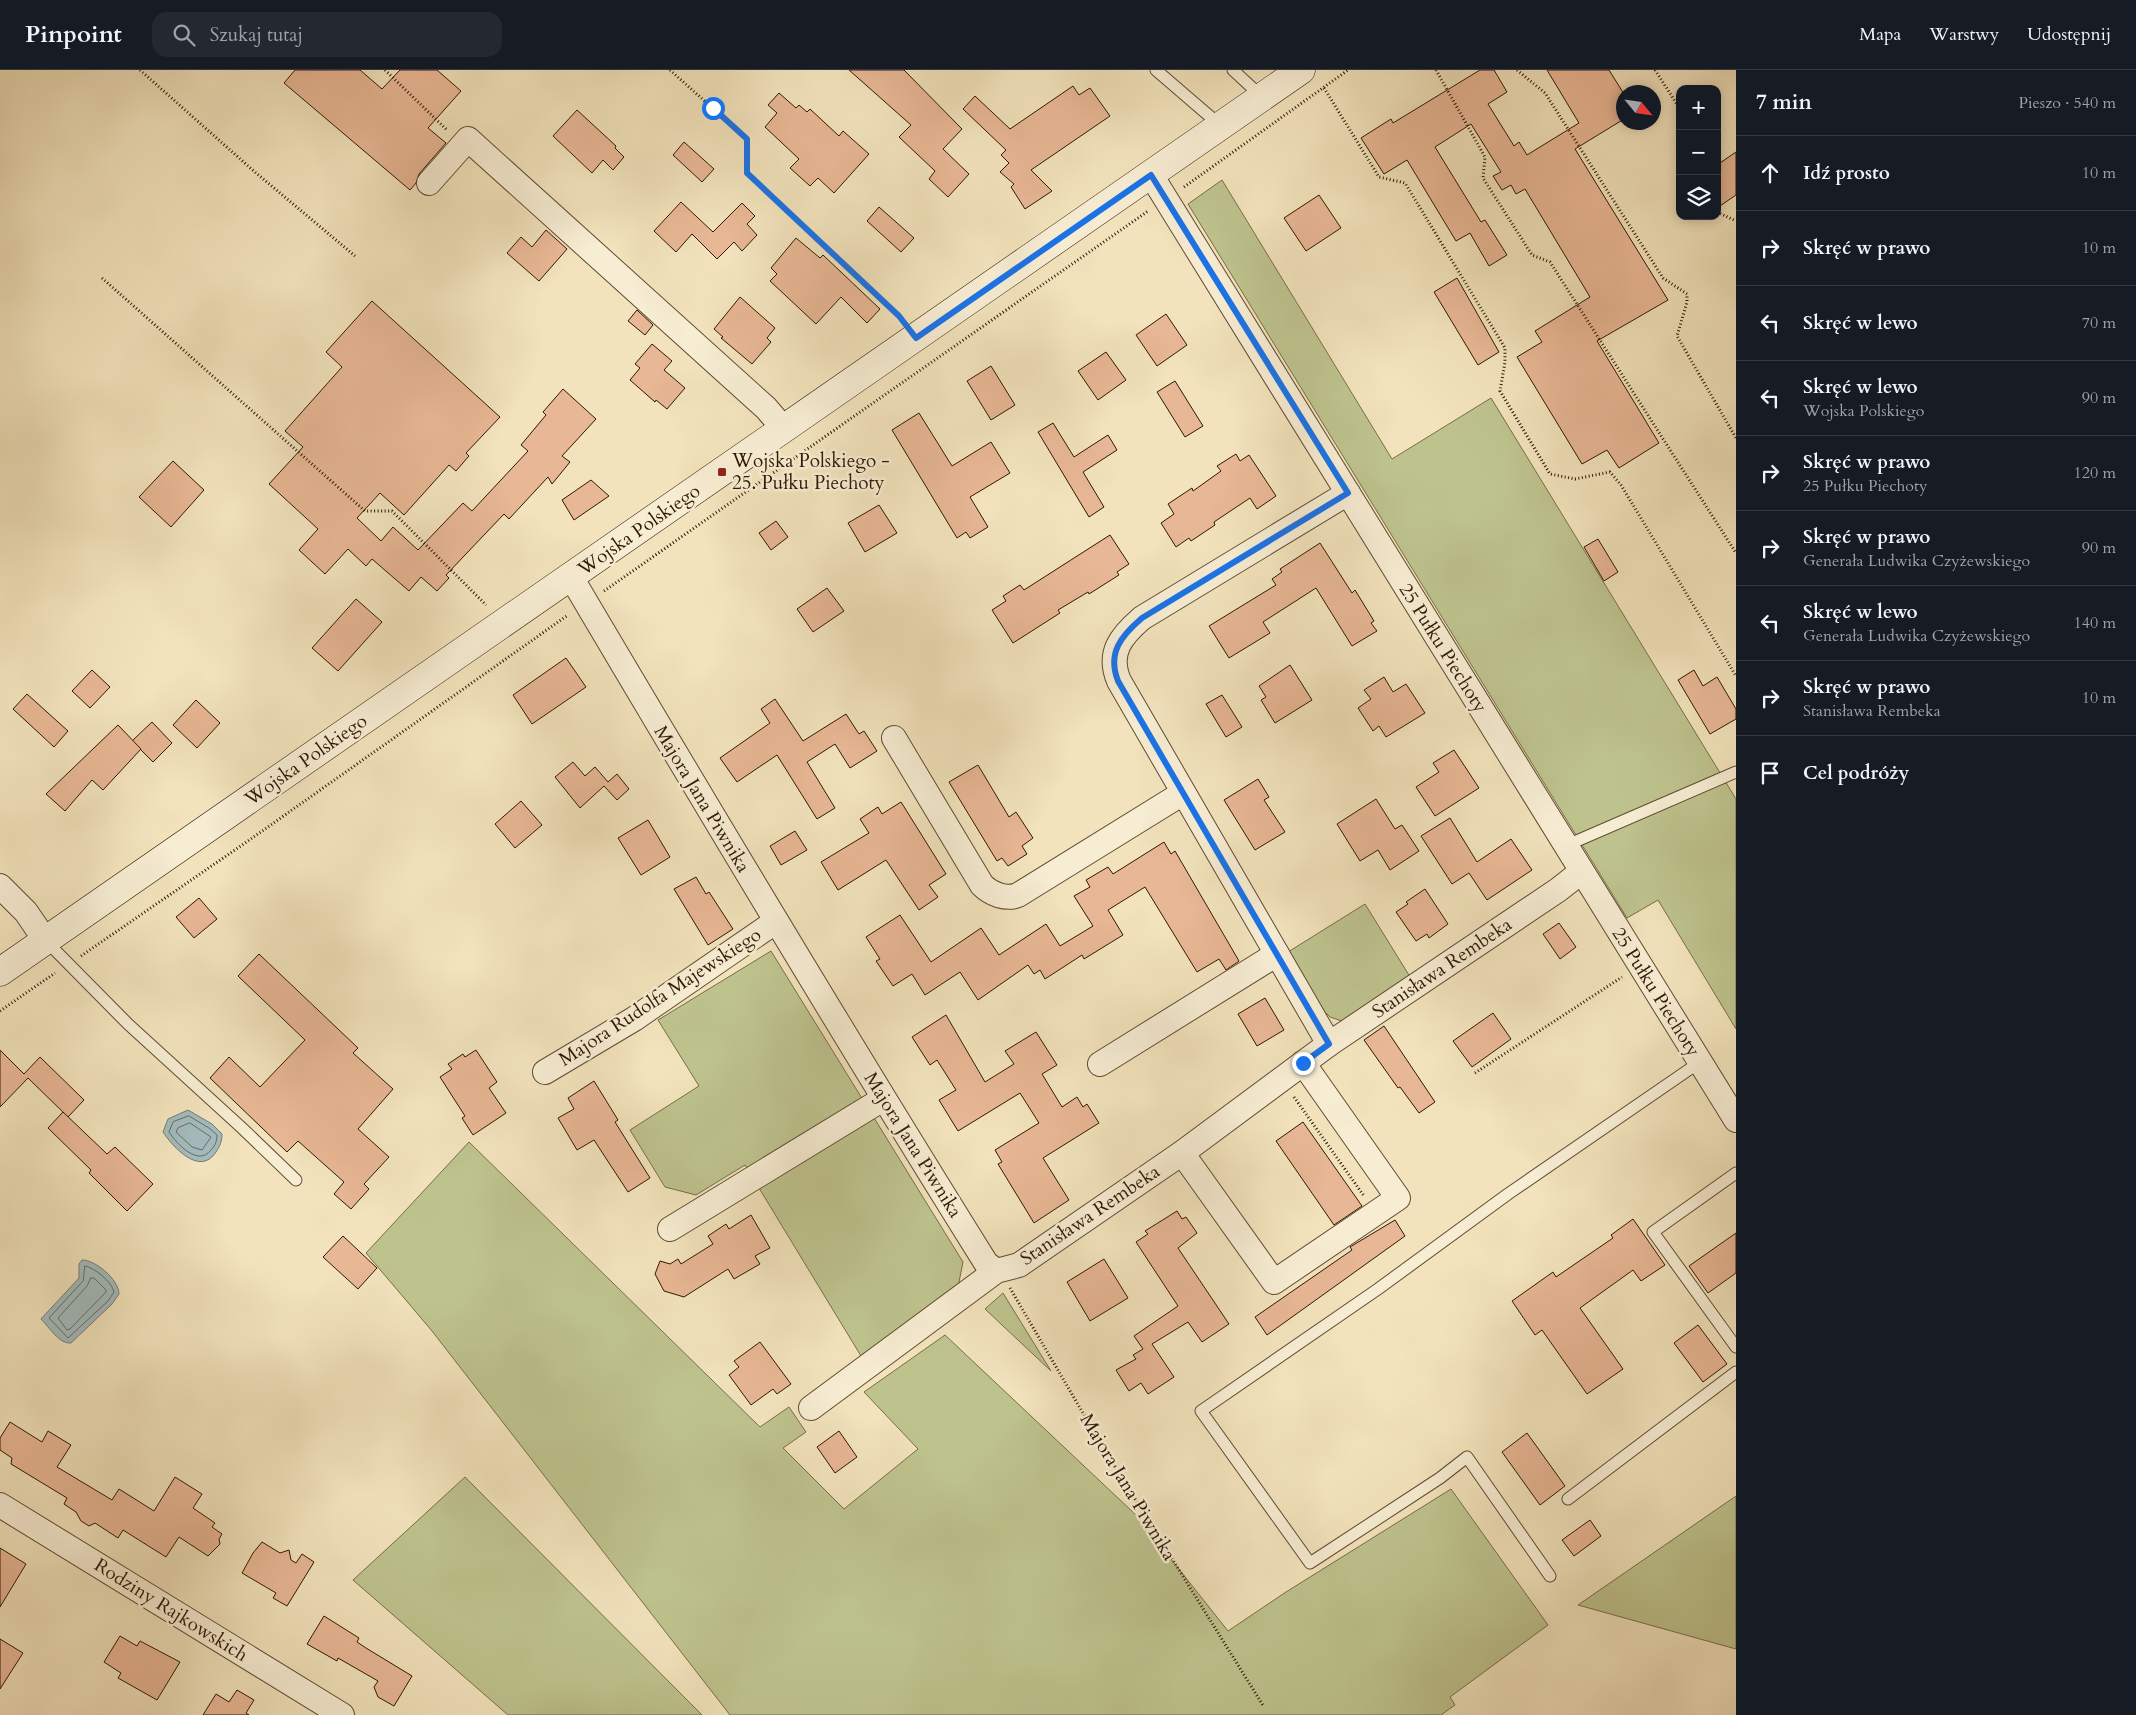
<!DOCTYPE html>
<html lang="pl">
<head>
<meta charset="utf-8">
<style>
	:root { --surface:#171b24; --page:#242831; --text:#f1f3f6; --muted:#9ea1a6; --line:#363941 }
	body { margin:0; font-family:Cardo,serif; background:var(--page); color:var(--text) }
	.controls { position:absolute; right:15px; top:15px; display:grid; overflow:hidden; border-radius:10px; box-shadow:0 2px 12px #0003 }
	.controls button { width:45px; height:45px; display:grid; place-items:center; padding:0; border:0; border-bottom:1px solid var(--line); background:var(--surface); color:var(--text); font:25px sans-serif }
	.compass { position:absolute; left:1616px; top:15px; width:45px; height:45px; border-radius:50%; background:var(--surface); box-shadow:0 2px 12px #0003; rotate:119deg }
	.stop { position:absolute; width:15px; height:15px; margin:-11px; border:4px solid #1a73e8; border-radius:50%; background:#fff }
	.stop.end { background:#1a73e8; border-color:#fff; box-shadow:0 1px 5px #0008 }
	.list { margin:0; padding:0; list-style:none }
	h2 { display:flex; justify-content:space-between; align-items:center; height:65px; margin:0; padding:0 20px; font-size:21px }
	h2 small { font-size:16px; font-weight:400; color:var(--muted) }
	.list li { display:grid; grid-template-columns:32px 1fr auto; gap:15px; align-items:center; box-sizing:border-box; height:75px; padding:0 20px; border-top:1px solid var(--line) }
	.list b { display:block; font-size:19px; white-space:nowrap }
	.list p { margin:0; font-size:16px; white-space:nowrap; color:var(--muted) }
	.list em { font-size:16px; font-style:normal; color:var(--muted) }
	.icon { flex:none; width:28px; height:28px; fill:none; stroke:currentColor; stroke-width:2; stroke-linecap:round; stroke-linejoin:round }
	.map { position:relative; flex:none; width:1736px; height:1645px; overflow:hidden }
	header { display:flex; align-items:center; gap:30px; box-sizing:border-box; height:70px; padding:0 25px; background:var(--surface); border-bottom:1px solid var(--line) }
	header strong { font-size:24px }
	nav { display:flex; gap:28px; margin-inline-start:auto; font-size:18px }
	.search { width:350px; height:45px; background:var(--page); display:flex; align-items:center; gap:12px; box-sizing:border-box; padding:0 18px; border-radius:15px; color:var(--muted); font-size:19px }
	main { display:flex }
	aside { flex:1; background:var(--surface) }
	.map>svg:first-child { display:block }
	.green { fill:#bec38e; stroke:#776e48 }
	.water { fill:#a2bbbd; stroke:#747a73 }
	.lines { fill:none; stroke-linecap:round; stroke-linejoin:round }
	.shore { stroke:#696a60; stroke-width:1 }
	.building { fill:#e8b795; stroke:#301803 }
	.lane-casing { stroke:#604b31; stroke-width:13 }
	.street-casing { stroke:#604b31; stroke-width:26 }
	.secondary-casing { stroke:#301803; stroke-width:29 }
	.path { stroke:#301803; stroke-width:3; stroke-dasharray:1 2.5; stroke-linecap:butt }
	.lane { stroke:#f7edd3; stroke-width:11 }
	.street { stroke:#f7edd3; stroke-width:24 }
	.secondary { stroke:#f7edd3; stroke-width:28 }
	.route { stroke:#1a73e8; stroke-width:6 }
	.poi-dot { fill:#8f2418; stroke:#f7edd3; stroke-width:2 }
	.labels { text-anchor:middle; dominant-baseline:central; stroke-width:5; stroke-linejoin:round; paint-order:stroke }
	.poi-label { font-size:19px; fill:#301803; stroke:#f7edd3; text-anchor:start }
	.street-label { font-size:19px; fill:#301803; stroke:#f7edd3 }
</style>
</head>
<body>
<header>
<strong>Pinpoint</strong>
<div class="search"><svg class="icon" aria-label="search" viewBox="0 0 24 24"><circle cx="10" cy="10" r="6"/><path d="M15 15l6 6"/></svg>Szukaj tutaj</div>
<nav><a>Mapa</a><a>Warstwy</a><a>Udostępnij</a></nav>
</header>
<main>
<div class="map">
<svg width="1736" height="1645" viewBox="0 0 1736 1645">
	<rect width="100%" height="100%" fill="#f2e3bc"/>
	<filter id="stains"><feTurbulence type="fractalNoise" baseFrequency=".004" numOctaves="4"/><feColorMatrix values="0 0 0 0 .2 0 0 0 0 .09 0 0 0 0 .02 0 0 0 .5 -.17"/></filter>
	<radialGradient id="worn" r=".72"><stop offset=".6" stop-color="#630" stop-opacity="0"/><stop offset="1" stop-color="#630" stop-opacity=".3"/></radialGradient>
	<g class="green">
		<path d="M1222 110 1392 389 1491 328 1736 729V959L1658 830 1627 848 1188 134Z"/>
		<path d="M1365 834 1412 910 1342 951 1330 947 1322 939 1288 882Z"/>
		<path d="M771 881 963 1192 958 1217 861 1286 745 1095 696 1125 665 1117 630 1060 699 1016 658 950Z"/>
		<path d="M469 1072 760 1357 789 1337 806 1362 783 1378 844 1439 918 1379 864 1322 945 1265 1136 1445 1228 1561 1286 1522 1451 1419 1548 1555 1450 1627 1455 1635 1441 1645H730L432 1261 366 1183Z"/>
		<path d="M1003 1223 1051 1301 985 1239Z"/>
		<path d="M465 1407 702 1645H508L353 1510Z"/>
		<path d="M1736 1426V1579L1578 1535Z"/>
	</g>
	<g class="water">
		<path d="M188 1040 212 1054 222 1064C222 1071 220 1076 216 1082 200 1107 173 1077 163 1062L168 1049Z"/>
		<path d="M82 1190C96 1190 119 1210 119 1224L112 1234 71 1273C59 1274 49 1257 41 1249L79 1208V1194Z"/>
	</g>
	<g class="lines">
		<g class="shore">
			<path d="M189 1046 209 1058 217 1065C217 1071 215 1076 211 1080 198 1097 177 1074 169 1062L173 1052Z"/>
			<path d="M190 1053 211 1067 202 1080 192 1077 176 1062 178 1058Z"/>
			<path d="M85 1196C95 1198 112 1212 114 1222L108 1231 68 1268 49 1248 83 1211Z"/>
			<path d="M91 1208H94L106 1220V1222L70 1259 67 1260 58 1248 87 1216Z"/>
		</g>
	</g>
	<g class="building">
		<path d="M295 0H360L382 19 400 0H437L461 21 428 58 446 73 419 104 416 113 410 120 284 13Z"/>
		<path d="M849 0H904L962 59 943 79 969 104 948 127 929 109 935 101 899 67 911 55Z"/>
		<path d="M1480 0H1494L1507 22 1488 34 1514 76 1519 72 1527 85 1579 53 1547 0H1609L1624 24V49L1575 79 1668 230 1597 271 1659 373 1619 398 1607 380 1582 394 1517 287 1542 272 1535 261 1590 227 1525 119 1516 124 1511 115 1502 120 1493 106 1501 102 1471 54 1435 77 1481 152 1485 150 1507 185 1489 196 1470 163 1456 171 1407 90 1384 104 1361 68 1391 49 1393 53Z"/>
		<path d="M1073 16 1079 25 1090 18 1110 46 1031 100 1052 121 1025 139 1011 117 1014 114 1000 102 1009 93 1001 85 1006 80 963 39 975 26 1010 59Z"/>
		<path d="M779 23 796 38 799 35 807 42 810 39 839 66 843 61 869 84 834 123 818 108 810 116 790 98 799 89 765 57 777 43 768 35Z"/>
		<path d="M577 40 616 76 615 78 624 87 613 100 603 90 592 103 553 66Z"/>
		<path d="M684 72 714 99 702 112 673 85Z"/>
		<path d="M1736 82V125L1717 138V95Z"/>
		<path d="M1319 125 1341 158 1306 181 1284 148Z"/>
		<path d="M681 132 713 162 742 133 755 146 747 154 757 165 742 181 734 172 717 189 692 164 676 182 654 161Z"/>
		<path d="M879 137 914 168 901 182 867 151Z"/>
		<path d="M546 160 567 179 539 211 507 183 521 167 532 177Z"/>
		<path d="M796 168 820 188 823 185 880 239 867 253 841 227 816 254 770 211 777 204 771 198Z"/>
		<path d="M1457 208 1499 282 1478 295 1434 222Z"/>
		<path d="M740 227 775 258 767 268 771 272 752 294 721 268 723 267 714 259Z"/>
		<path d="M372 231 500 347 466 383 469 386 456 401 449 395 404 445 380 423 357 448 381 471 393 457 418 480 463 433 472 441 528 381 521 375 546 345 543 342 563 319 596 349 562 386 570 392 552 414 548 407 509 449 504 444 446 505 449 508 437 521 421 507 409 521 372 489 366 496 348 479 325 504 299 480 318 459 269 414 303 377 285 361 342 297 326 282Z"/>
		<path d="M637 240 653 255 645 265 628 251Z"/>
		<path d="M1166 244 1187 275 1157 296 1136 265Z"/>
		<path d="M652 274 672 291 664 300 685 318 667 339 656 330 655 332 630 310 640 298 635 294Z"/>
		<path d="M1106 282 1126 310 1098 330 1078 301Z"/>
		<path d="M991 296 1015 335 991 350 967 311Z"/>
		<path d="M1175 311 1203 356 1185 367 1157 322Z"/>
		<path d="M919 343 952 396 991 372 1010 403 970 427 988 457 970 468 966 462 957 468 892 360Z"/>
		<path d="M1053 353 1074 387 1108 365 1117 380 1083 402 1104 437 1089 447 1038 362Z"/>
		<path d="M1236 384 1240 391 1249 385 1276 426 1257 439 1250 428 1214 452 1215 455 1191 471 1189 468 1176 477 1161 453 1174 444 1168 434 1192 418 1193 421 1221 401 1217 396Z"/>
		<path d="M173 391 204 420 171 457 139 427Z"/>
		<path d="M591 410 609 426 574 450 562 430Z"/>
		<path d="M879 435 897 463 865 482 848 453Z"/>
		<path d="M776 451 788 467 771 480 759 463Z"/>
		<path d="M1110 465 1129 494 1117 502 1119 505 1089 524 1088 522 1058 540 1060 543 1013 573 992 540 1006 531 1003 526 1020 515 1024 520Z"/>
		<path d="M1598 469 1618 502 1604 511 1584 477Z"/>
		<path d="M1320 473 1352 523 1355 520 1374 551 1371 553 1377 561 1352 576 1316 518 1263 552 1270 563 1229 588 1209 556 1276 515 1272 509 1282 502 1280 499Z"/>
		<path d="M827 518 844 541 813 562 797 539Z"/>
		<path d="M356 529 382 552 338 601 312 578Z"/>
		<path d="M566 588 586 617 532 654 513 625Z"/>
		<path d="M1290 595 1312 630 1275 653 1261 630 1266 627 1259 616Z"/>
		<path d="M92 600 110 617 90 638 72 621Z"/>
		<path d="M1694 600 1703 616 1717 607 1736 639V649L1710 664 1678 610Z"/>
		<path d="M1384 607 1393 622 1406 614 1425 643 1386 667 1379 656 1373 661 1358 638 1371 629 1364 620Z"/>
		<path d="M27 624 68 661 54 677 13 639Z"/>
		<path d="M1222 625 1242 657 1226 667 1206 634Z"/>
		<path d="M775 629 803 671 846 644 859 664 864 661 877 681 850 698 835 674 807 692 835 738 817 749 777 685 737 712 720 688 770 653 761 639Z"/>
		<path d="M196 630 220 653 197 678 173 655Z"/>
		<path d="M152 652 172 673 153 692 132 671Z"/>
		<path d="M118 655 141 679 103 720 92 710 65 741 46 724Z"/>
		<path d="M1454 680 1479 718 1435 746 1416 717 1439 702 1433 693Z"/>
		<path d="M573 692 585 706 595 697 608 712 617 704 629 719 617 730 604 716 580 738 555 707Z"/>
		<path d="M978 695 1009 747 1016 742 1033 768 1022 776 1027 784 1008 796 1002 788 997 791 949 712Z"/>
		<path d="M1258 709 1269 727 1264 730 1285 762 1255 780 1224 730Z"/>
		<path d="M1376 729 1395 759 1402 755 1419 781 1390 800 1378 780 1360 791 1337 754Z"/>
		<path d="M521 731 542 755 515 778 495 754Z"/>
		<path d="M901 732 946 804 929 815 938 827 919 840 886 790 838 820 821 792 869 763 860 749 878 737 882 744Z"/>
		<path d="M1450 748 1477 792 1511 769 1532 800 1487 830 1469 803 1452 814 1421 766Z"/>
		<path d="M648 750 670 787 641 805 618 768Z"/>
		<path d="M795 761 807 780 781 795 770 776Z"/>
		<path d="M1164 772 1171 784 1175 781 1239 891 1226 900 1219 889 1197 902 1145 817 1108 840 1123 865 1084 889 1082 885 1045 909 1040 900 1034 904 1028 895 978 930 960 902 925 925 912 904 893 916 876 891 880 889 866 867 900 845 931 892 981 858 999 885 1046 854 1060 876 1093 856 1074 826 1090 817 1086 810 1108 797 1113 804Z"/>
		<path d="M696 807 706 824 709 822 733 859 708 875 674 819Z"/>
		<path d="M1425 819 1448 854 1429 868 1427 864 1416 871 1396 842 1408 834 1406 832Z"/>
		<path d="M199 828 217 849 194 868 176 847Z"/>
		<path d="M1559 853 1576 877 1560 889 1543 864Z"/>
		<path d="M259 884 358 978 353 983 393 1019 358 1059 389 1087 364 1114 369 1119 351 1139 334 1124 344 1112 298 1071 287 1082 210 1008 229 987 260 1017 305 970 238 906Z"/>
		<path d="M1265 928 1284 960 1257 976 1238 944Z"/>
		<path d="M1493 943 1511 969 1472 997 1453 971Z"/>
		<path d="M946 945 985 1012 1014 994 1005 981 1036 962 1057 995 1042 1004 1062 1037 1077 1027 1083 1037 1087 1034 1099 1053 1043 1088 1069 1130 1034 1153 998 1094 1002 1092 995 1080 1039 1053 1020 1023 958 1061 939 1030 956 1020 937 990 930 995 912 967Z"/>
		<path d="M1384 956 1435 1032 1419 1043 1400 1017 1398 1018 1364 970Z"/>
		<path d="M0 980 24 1004 40 987 84 1030 68 1047 28 1008 0 1037Z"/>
		<path d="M476 980 497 1012 489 1018 506 1043 473 1065 462 1048 465 1046 440 1007 452 999 448 994 463 984 465 987Z"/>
		<path d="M594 1011 618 1050 615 1052 650 1108 628 1122 594 1070 577 1080 558 1048 574 1039 568 1028Z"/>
		<path d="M63 1042 107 1084 115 1077 153 1114 127 1141 89 1103 91 1100 48 1058Z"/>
		<path d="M1303 1052 1362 1136 1334 1155 1276 1071Z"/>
		<path d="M1177 1141 1182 1149 1186 1147 1197 1163 1178 1178 1229 1254 1202 1272 1188 1252 1152 1274 1174 1307 1148 1324 1141 1313 1129 1321 1116 1300 1136 1289 1133 1285 1143 1279 1134 1266 1178 1236 1136 1172 1148 1164 1145 1161Z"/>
		<path d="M751 1145 770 1178 755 1186 760 1194 734 1209 728 1199 684 1227 664 1221 655 1204 660 1191 670 1194 678 1189 681 1194 713 1174 708 1166 726 1154 729 1159Z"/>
		<path d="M1633 1149 1665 1195 1641 1211 1633 1200 1580 1238 1623 1299 1587 1324 1542 1260 1535 1265 1512 1231 1553 1202 1556 1207 1613 1168 1611 1165Z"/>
		<path d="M1395 1150 1405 1166 1267 1265 1255 1247 1352 1180 1350 1177Z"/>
		<path d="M1736 1163V1203L1708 1223 1689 1196Z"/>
		<path d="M343 1166 377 1198 358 1219 323 1187Z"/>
		<path d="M1104 1189 1128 1228 1090 1251 1067 1212Z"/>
		<path d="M1698 1255 1727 1294 1703 1312 1674 1273Z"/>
		<path d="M760 1272 791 1314 777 1324 773 1319 751 1335 729 1305 739 1297 734 1291Z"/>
		<path d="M10 1352 42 1372 48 1361 71 1375 57 1397 112 1430 119 1419 154 1441 175 1407 202 1424 193 1438 215 1453 212 1457 222 1464 219 1469 220 1474 208 1486 179 1467 166 1487 123 1460 118 1468 95 1453 89 1456 81 1451 76 1442 64 1434 67 1428 11 1394 12 1388 0 1380V1368Z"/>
		<path d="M839 1361 857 1387 835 1403 817 1377Z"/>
		<path d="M1527 1363 1565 1416 1540 1435 1502 1382Z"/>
		<path d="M1590 1450 1601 1466 1574 1486 1562 1470Z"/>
		<path d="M262 1472 280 1483 289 1480 291 1490 296 1493 302 1484 314 1492 287 1536 273 1528 276 1523 242 1503 253 1483Z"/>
		<path d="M0 1478 26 1494 0 1537Z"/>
		<path d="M324 1546 359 1568 357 1572 366 1578 412 1606 394 1636 378 1627 374 1617 378 1611 338 1588 337 1591 307 1574Z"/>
		<path d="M120 1566 137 1576 140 1571 180 1592 157 1630 118 1608 121 1603 104 1592Z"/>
		<path d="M0 1569 23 1583 0 1619Z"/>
		<path d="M237 1620 254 1630 246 1643 249 1645H203L216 1624 229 1632Z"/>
	</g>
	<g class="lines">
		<g class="lane-casing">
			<g id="lane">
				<path d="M1156 0 1221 56"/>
				<path d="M1233 0 1262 27"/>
				<path d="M1565 776 1736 702"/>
				<path d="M45 870 128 954 242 1058 296 1110"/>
				<path d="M1736 1103 1653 1162 1736 1277"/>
				<path d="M1568 1429 1736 1302"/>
				<path d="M1550 1506 1467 1387 1440 1408 1310 1493 1201 1341 1378 1219 1508 1124 1700 992"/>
			</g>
		</g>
		<g class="street-casing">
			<g id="street">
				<path d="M1151 105 1736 1050"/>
				<path d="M429 113 468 69 766 338 784 359"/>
				<path d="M571 507C707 737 844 966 986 1193L996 1201"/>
				<path d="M894 668 982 815C991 824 1006 830 1018 825L1183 723"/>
				<path d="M0 816 26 842 45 870"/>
				<path d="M1329 974 1119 611C1107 583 1121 566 1142 548L1348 423"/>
				<path d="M1100 994 1277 884"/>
				<path d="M545 1002 634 949 775 852"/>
				<path d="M1182 1083 1274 1212 1398 1128 1303 993"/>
				<path d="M670 1159 883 1029"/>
				<path d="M811 1338 996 1201 1019 1195 1182 1083 1329 974 1558 820 1581 802"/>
				<path d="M0 1435 342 1645"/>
			</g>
		</g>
		<g class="secondary-casing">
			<path id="secondary" d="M0 902 1301 0"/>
		</g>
		<g class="path">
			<path d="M140 0 256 103 355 186"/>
			<path d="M385 0 447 60"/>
			<path d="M670 0 747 69V103L902 249"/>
			<path d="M1436 0 1485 87 1483 108 1532 185 1550 192 1736 483"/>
			<path d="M1517 0 1545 23 1663 208 1687 224V232L1677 266 1736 368"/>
			<path d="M1655 0 1680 39"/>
			<path d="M1324 18 1379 107 1405 113 1505 278V292L1500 321 1550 404 1575 409 1610 402 1621 415 1736 606"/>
			<path d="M1184 117 1348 0"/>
			<path d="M1717 142 1736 151"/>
			<path d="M102 208 365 441H392L486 535"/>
			<path d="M604 521 1148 141"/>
			<path d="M81 886 258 764 568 545"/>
			<path d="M0 941 55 903"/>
			<path d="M1475 1003 1622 907"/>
			<path d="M1294 1027 1364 1126"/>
			<path d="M1010 1218 1101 1374 1264 1637"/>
		</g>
		<use href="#lane" class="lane"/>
		<use href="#street" class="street"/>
		<use href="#secondary" class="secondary"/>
	</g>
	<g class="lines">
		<path class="route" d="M713 38 747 69V103L899 246 916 268 1151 105 1348 423 1142 548C1121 566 1107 583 1118 611L1329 974 1303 993"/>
	</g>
	<rect class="poi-dot" x="717" y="397" width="10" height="10" rx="2.5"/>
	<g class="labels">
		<g class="poi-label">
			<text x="732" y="391">Wojska Polskiego -<tspan x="732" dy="22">25. Pułku Piechoty</tspan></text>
		</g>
		<g class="street-label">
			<text transform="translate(639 460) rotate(-35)">Wojska Polskiego</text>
			<text transform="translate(1443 578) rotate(58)">25 Pułku Piechoty</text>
			<text transform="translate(306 690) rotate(-35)">Wojska Polskiego</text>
			<text transform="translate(702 729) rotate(59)">Majora Jana Piwnika</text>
			<text transform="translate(1442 898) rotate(-34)">Stanisława Rembeka</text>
			<text transform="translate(1656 922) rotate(58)">25 Pułku Piechoty</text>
			<text transform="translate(660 927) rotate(-33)">Majora Rudolfa Majewskiego</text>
			<text transform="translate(913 1075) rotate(58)">Majora Jana Piwnika</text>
			<text transform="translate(1090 1145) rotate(-34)">Stanisława Rembeka</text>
			<text transform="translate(1128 1417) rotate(59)">Majora Jana Piwnika</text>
			<text transform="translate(171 1540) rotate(32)">Rodziny Rajkowskich</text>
		</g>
	</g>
	<rect width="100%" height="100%" filter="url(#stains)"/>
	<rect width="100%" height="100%" fill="url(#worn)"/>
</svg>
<div class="controls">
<button>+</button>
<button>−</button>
<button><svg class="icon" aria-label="layers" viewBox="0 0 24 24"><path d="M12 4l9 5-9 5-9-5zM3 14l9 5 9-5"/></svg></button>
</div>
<svg class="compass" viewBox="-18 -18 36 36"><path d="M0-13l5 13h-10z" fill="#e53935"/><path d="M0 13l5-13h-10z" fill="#9ea1a6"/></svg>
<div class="stop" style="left:713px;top:38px"></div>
<div class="stop end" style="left:1303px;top:993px"></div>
</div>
<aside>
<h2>7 min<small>Pieszo · 540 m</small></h2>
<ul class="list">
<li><svg class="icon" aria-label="ahead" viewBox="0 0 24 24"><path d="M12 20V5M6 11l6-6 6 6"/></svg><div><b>Idź prosto</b></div><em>10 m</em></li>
<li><svg class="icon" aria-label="right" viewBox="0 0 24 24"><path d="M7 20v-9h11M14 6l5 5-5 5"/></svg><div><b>Skręć w prawo</b></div><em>10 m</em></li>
<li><svg class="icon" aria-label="left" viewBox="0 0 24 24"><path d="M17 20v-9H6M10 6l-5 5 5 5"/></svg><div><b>Skręć w lewo</b></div><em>70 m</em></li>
<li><svg class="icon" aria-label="left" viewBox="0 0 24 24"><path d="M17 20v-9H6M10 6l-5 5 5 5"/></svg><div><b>Skręć w lewo</b><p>Wojska Polskiego</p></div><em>90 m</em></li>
<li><svg class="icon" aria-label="right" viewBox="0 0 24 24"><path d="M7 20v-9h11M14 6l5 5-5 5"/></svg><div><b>Skręć w prawo</b><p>25 Pułku Piechoty</p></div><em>120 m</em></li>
<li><svg class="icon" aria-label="right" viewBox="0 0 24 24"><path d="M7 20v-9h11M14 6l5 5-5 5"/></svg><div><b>Skręć w prawo</b><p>Generała Ludwika Czyżewskiego</p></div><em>90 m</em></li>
<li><svg class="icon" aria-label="left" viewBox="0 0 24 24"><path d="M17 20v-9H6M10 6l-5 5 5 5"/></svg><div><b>Skręć w lewo</b><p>Generała Ludwika Czyżewskiego</p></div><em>140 m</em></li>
<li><svg class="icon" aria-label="right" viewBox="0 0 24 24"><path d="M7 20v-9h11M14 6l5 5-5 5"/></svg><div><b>Skręć w prawo</b><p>Stanisława Rembeka</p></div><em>10 m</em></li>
<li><svg class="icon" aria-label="arrive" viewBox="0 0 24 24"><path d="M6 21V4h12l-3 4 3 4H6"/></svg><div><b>Cel podróży</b></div></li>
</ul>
</aside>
</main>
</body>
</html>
